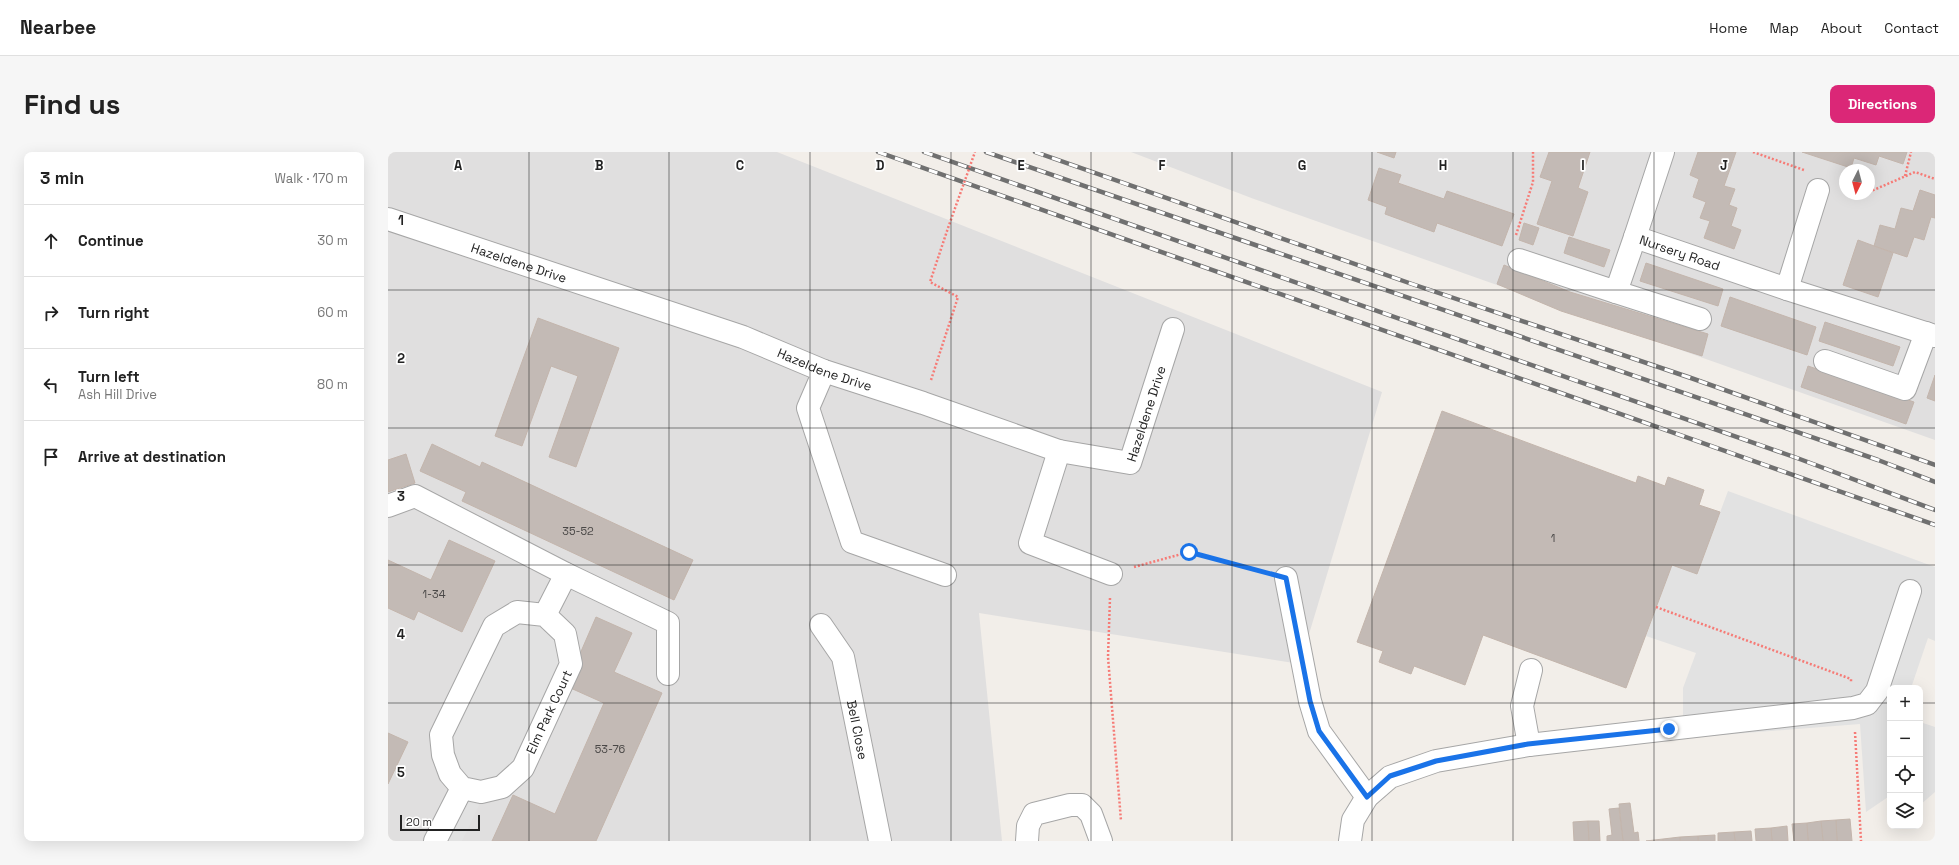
<!DOCTYPE html>
<html lang="en">
<head>
<meta charset="utf-8">
<style>
	:root { --surface:#fff; --page:#f6f6f6; --text:#222; --muted:#767676; --line:#e0e0e0; --accent:#db2777 }
	body { margin:0; font-family:"Space Grotesk",sans-serif; background:var(--page); color:var(--text) }
	.controls { position:absolute; right:12px; bottom:12px; display:grid; overflow:hidden; border-radius:8px; box-shadow:0 4px 16px #0002 }
	.controls button { width:36px; height:36px; display:grid; place-items:center; padding:0; border:0; border-bottom:1px solid var(--line); background:var(--surface); color:var(--text); font:20px sans-serif }
	.compass { position:absolute; left:1451px; top:12px; width:36px; height:36px; border-radius:50%; background:var(--surface); box-shadow:0 4px 16px #0002; rotate:186deg }
	.scale { position:absolute; left:12px; bottom:10px; width:80px; box-sizing:border-box; padding-left:4px; border:2px solid #222; border-top:0; font-size:11px; line-height:14px; white-space:nowrap; color:#222; -webkit-text-stroke:3px #fff; paint-order:stroke }
	.stop { position:absolute; width:12px; height:12px; margin:-9px; border:3px solid #1a73e8; border-radius:50%; background:#fff }
	.stop.end { background:#1a73e8; border-color:#fff; box-shadow:0 1px 4px #0008 }
	.list { margin:0; padding:0; list-style:none }
	h2 { display:flex; justify-content:space-between; align-items:center; height:52px; margin:0; padding:0 16px; font-size:17px }
	h2 small { font-size:13px; font-weight:400; color:var(--muted) }
	.list li { display:grid; grid-template-columns:26px 1fr auto; gap:12px; align-items:center; box-sizing:border-box; height:72px; padding:0 16px; border-top:1px solid var(--line) }
	.list b { display:block; font-size:15px; white-space:nowrap }
	.list p { margin:0; font-size:13px; white-space:nowrap; color:var(--muted) }
	.list em { font-size:13px; font-style:normal; color:var(--muted) }
	.icon { flex:none; width:22px; height:22px; fill:none; stroke:currentColor; stroke-width:2; stroke-linecap:round; stroke-linejoin:round }
	.map { position:relative; flex:none; width:1547px; height:689px; overflow:hidden; border-radius:8px }
	header { display:flex; align-items:center; gap:24px; box-sizing:border-box; height:56px; padding:0 20px; background:var(--surface); border-bottom:1px solid var(--line) }
	header strong { font-size:19px }
	nav { display:flex; gap:22px; margin-inline-start:auto; font-size:14px }
	.intro { display:flex; align-items:center; justify-content:space-between; box-sizing:border-box; height:96px; padding:0 24px }
	h1 { margin:0; font-size:28px }
	.button { padding:10px 18px; border-radius:8px; background:var(--accent); color:#fff; font-size:14px; font-weight:700 }
	main { display:flex; gap:24px; padding:0 24px }
	aside { flex:1; background:var(--surface); border-radius:8px; box-shadow:0 4px 16px #0002 }
	.map>svg:first-child { display:block }
	.residential { fill:#e0dfdf; fill-rule:evenodd }
	.parking { fill:#e2e2e2 }
	.building { fill:#c3bab5; stroke:#c3b5ac }
	.lines { fill:none; stroke-linecap:round; stroke-linejoin:round }
	.minor-casing { stroke:#a6a6a6; stroke-width:24 }
	.path { stroke:#f67b76; stroke-width:2.5; stroke-dasharray:2 2; stroke-linecap:butt }
	.minor { stroke:#fff; stroke-width:22 }
	.rail-casing { stroke:#707070; stroke-width:4.5 }
	.rail { stroke:#fff; stroke-width:3; stroke-dasharray:9; stroke-linecap:butt }
	.path-bridge { stroke:#f67b76; stroke-width:2.5; stroke-dasharray:2 2; stroke-linecap:butt }
	.route { stroke:#1a73e8; stroke-width:5 }
	.grid { fill:none; stroke:#222; stroke-width:1; stroke-opacity:0.55 }
	.labels { text-anchor:middle; dominant-baseline:central; stroke-width:3.5; stroke-linejoin:round; paint-order:stroke }
	.number-label { font-size:11px; fill:#4a4847 }
	.street-label { font-size:13px; fill:#222; stroke:#fff }
	.grid-label { font-size:13px; text-anchor:middle; font-weight:bold; fill:#222; stroke:#fff; stroke-width:3.5; stroke-linejoin:round; paint-order:stroke }
</style>
</head>
<body>
<header>
<strong>Nearbee</strong>
<nav><a>Home</a><a>Map</a><a>About</a><a>Contact</a></nav>
</header>
<div class="intro"><h1>Find us</h1><a class="button">Directions</a></div>
<main>
<aside>
<h2>3 min<small>Walk · 170 m</small></h2>
<ul class="list">
<li><svg class="icon" aria-label="ahead" viewBox="0 0 24 24"><path d="M12 20V5M6 11l6-6 6 6"/></svg><div><b>Continue</b></div><em>30 m</em></li>
<li><svg class="icon" aria-label="right" viewBox="0 0 24 24"><path d="M7 20v-9h11M14 6l5 5-5 5"/></svg><div><b>Turn right</b></div><em>60 m</em></li>
<li><svg class="icon" aria-label="left" viewBox="0 0 24 24"><path d="M17 20v-9H6M10 6l-5 5 5 5"/></svg><div><b>Turn left</b><p>Ash Hill Drive</p></div><em>80 m</em></li>
<li><svg class="icon" aria-label="arrive" viewBox="0 0 24 24"><path d="M6 21V4h12l-3 4 3 4H6"/></svg><div><b>Arrive at destination</b></div></li>
</ul>
</aside>
<div class="map">
<svg width="1547" height="689" viewBox="0 0 1547 689">
	<rect width="100%" height="100%" fill="#f2eee9"/>
	<g class="residential">
		<path d="M0 0H389L994 240 912 512 591 461 614 689H0Z"/>
		<path d="M743 0H1547V288L866 47ZM1457 18H1481V42H1457Z"/>
	</g>
	<g class="parking">
		<path d="M1340 339 1547 415V489L1540 486 1523 536H1502V647L1500 645 1478 660 1472 572 1295 586V536L1308 501 1258 484 1284 413 1309 422Z"/>
		<path d="M157 463 183 512 135 616 93 649 74 689H47L74 636 55 603 106 474Z"/>
		<path d="M1532 570 1547 575V640L1532 653Z"/>
	</g>
	<g class="building">
		<path d="M989 0H1008L1006 6Z"/>
		<path d="M1161 0H1202L1190 36 1200 40 1185 84 1149 72 1164 29 1152 25Z"/>
		<path d="M1310 0H1348L1336 34 1347 37 1341 53 1349 56 1343 74 1353 78 1346 97 1316 86 1322 69 1312 66 1318 50 1305 45 1311 27 1302 23Z"/>
		<path d="M1414 0H1519L1515 12 1491 4 1488 13 1466 6 1463 16Z"/>
		<path d="M991 16 1013 23 1010 31 1056 47 1059 39 1126 62 1114 94 1049 71 1046 80 997 62 999 55 980 48Z"/>
		<path d="M1532 38 1547 43V66L1543 65 1536 88 1526 85 1519 105 1486 94 1492 73 1507 77 1513 56 1525 59Z"/>
		<path d="M1136 71 1151 76 1145 93 1131 88Z"/>
		<path d="M1181 85 1222 98 1216 115 1176 101Z"/>
		<path d="M1470 88 1505 101 1490 145 1455 133Z"/>
		<path d="M1258 111 1335 137 1330 154 1252 129Z"/>
		<path d="M1116 113 1182 140 1320 182 1314 204 1173 159 1109 132Z"/>
		<path d="M1342 145 1428 175 1419 203 1333 174Z"/>
		<path d="M150 166 231 196 188 315 161 305 190 224 163 214 134 294 107 284Z"/>
		<path d="M1437 170 1512 195 1505 214 1431 189Z"/>
		<path d="M1420 214 1526 250 1518 272 1413 235Z"/>
		<path d="M1547 223V249L1539 246Z"/>
		<path d="M1054 259 1248 331 1250 324 1277 334 1280 325 1316 338 1311 353 1332 360 1309 422 1284 413 1238 536 1095 483 1077 533 1026 514 1023 522 991 510 995 499 969 490Z"/>
		<path d="M44 292 92 315 94 310 305 408 286 448 74 349 78 340 32 319Z"/>
		<path d="M18 302 27 331 0 340V308Z"/>
		<path d="M61 388 107 409 74 480 30 459 26 468 0 456V408L43 428Z"/>
		<path d="M208 465 244 481 226 520 274 541 208 689H104L125 643 167 662 216 551 178 534Z"/>
		<path d="M0 581 20 590 0 632Z"/>
		<path d="M1242 651 1246 681 1250 680 1251 689H1235L1231 652Z"/>
		<path d="M1231 656 1235 689H1219V684L1224 683 1221 657Z"/>
		<path d="M1462 667 1464 689H1449L1448 668Z"/>
		<path d="M1448 668 1449 689H1435L1433 669Z"/>
		<path d="M1200 669 1201 689H1186L1185 670Z"/>
		<path d="M1200 669H1211L1212 689H1201Z"/>
		<path d="M1433 669 1435 689H1420L1419 671Z"/>
		<path d="M1419 671 1420 689H1406L1404 672Z"/>
		<path d="M1399 674 1400 689H1384L1383 676Z"/>
		<path d="M1383 676 1384 689H1368L1367 677Z"/>
		<path d="M1363 679 1364 689H1347L1346 680Z"/>
		<path d="M1346 680 1347 689H1330V681Z"/>
		<path d="M1327 683V689H1310V684Z"/>
		<path d="M1310 684V689H1292V685Z"/>
		<path d="M1292 685V689H1275V687Z"/>
		<path d="M1275 687V689H1258Z"/>
	</g>
	<g class="lines">
		<g class="minor-casing">
			<g id="minor">
				<path id="s1" d="M1275 0 1247 85 1399 137 1547 184"/>
				<path id="s2" d="M0 67 355 185 436 219 535 251 671 299 742 311 785 177"/>
				<path d="M1247 85 1228 140 1312 167"/>
				<path d="M1131 108 1228 140"/>
				<path d="M1399 137 1430 38"/>
				<path d="M1437 209 1517 237 1538 181"/>
				<path d="M436 219 420 256 464 390 557 423"/>
				<path d="M671 299 642 391 723 422"/>
				<path d="M0 354 27 344 178 422 280 471V522"/>
				<path d="M898 426 922 549 931 579 979 645"/>
				<path d="M129 460 157 463 177 482 183 512 135 616 114 635 93 640 74 636 62 622 55 603 53 583 106 474Z"/>
				<path d="M157 463 178 422"/>
				<path id="s3" d="M433 473 455 505 492 689"/>
				<path d="M1141 593 1134 554 1143 518"/>
				<path d="M47 689 74 636"/>
				<path d="M639 689 640 674 646 662 682 653H694L703 662 713 689"/>
				<path d="M962 689 965 668 979 645 1002 625 1048 609 1141 593 1465 556 1479 552 1489 539 1522 439"/>
			</g>
		</g>
		<g class="path">
			<path d="M1365 0 1416 18"/>
			<path d="M1517 24 1523 0"/>
			<path d="M1481 40 1527 20 1547 27"/>
			<path d="M1128 83 1145 30V0"/>
			<path d="M543 228 570 145 542 130 560 76"/>
			<path d="M746 415 801 400 874 420"/>
			<path d="M722 446 720 505 733 669"/>
			<path d="M1268 455 1463 527V531"/>
			<path d="M1467 580 1473 689"/>
		</g>
		<use href="#minor" class="minor"/>
		<g class="rail-casing">
			<g id="rail">
				<path d="M490 0 1547 373"/>
				<path d="M536 0 1409 306 1547 358"/>
				<path d="M598 0 1490 308 1547 330"/>
				<path d="M647 0 1024 132 1303 226 1547 313"/>
			</g>
		</g>
		<use href="#rail" class="rail"/>
		<path class="path-bridge" d="M560 76 587 0"/>
	</g>
	<g class="lines">
		<path class="route" d="M801 400 898 426 922 549 931 579 979 645 1002 624 1048 609 1140 592 1281 577"/>
	</g>
	<path class="grid" d="M141 0V689M281 0V689M422 0V689M563 0V689M703 0V689M844 0V689M984 0V689M1125 0V689M1266 0V689M1406 0V689M0 138H1547M0 276H1547M0 413H1547M0 551H1502M1532 551H1547"/>
	<g class="labels">
		<g class="number-label">
			<text x="190" y="379">35-52</text>
			<text x="1165" y="386">1</text>
			<text x="46" y="442">1-34</text>
			<text x="222" y="597">53-76</text>
		</g>
		<g class="street-label">
			<text stroke="none"><textPath href="#s1" startOffset="137">Nursery Road</textPath></text>
			<text stroke="none"><textPath href="#s2" startOffset="138">Hazeldene Drive</textPath></text>
			<text stroke="none"><textPath href="#s2" startOffset="462">Hazeldene Drive</textPath></text>
			<text stroke="none"><textPath href="#s2" startOffset="834">Hazeldene Drive</textPath></text>
			<text transform="translate(161 560) rotate(-65)">Elm Park Court</text>
			<text stroke="none"><textPath href="#s3" startOffset="113">Bell Close</textPath></text>
		</g>
	</g>
	<g class="grid-label">
		<text x="70" y="18">A</text>
		<text x="211" y="18">B</text>
		<text x="352" y="18">C</text>
		<text x="492" y="18">D</text>
		<text x="633" y="18">E</text>
		<text x="774" y="18">F</text>
		<text x="914" y="18">G</text>
		<text x="1055" y="18">H</text>
		<text x="1195" y="18">I</text>
		<text x="1336" y="18">J</text>
		<text x="13" y="73">1</text>
		<text x="13" y="211">2</text>
		<text x="13" y="349">3</text>
		<text x="13" y="487">4</text>
		<text x="13" y="625">5</text>
	</g>
</svg>
<div class="controls">
<button>+</button>
<button>−</button>
<button><svg class="icon" aria-label="locate" viewBox="0 0 24 24"><circle cx="12" cy="12" r="6"/><path d="M12 2v4M12 18v4M2 12h4M18 12h4"/></svg></button>
<button><svg class="icon" aria-label="layers" viewBox="0 0 24 24"><path d="M12 4l9 5-9 5-9-5zM3 14l9 5 9-5"/></svg></button>
</div>
<svg class="compass" viewBox="-18 -18 36 36"><path d="M0-13l5 13h-10z" fill="#e53935"/><path d="M0 13l5-13h-10z" fill="#767676"/></svg>
<div class="scale">20 m</div>
<div class="stop" style="left:801px;top:400px"></div>
<div class="stop end" style="left:1281px;top:577px"></div>
</div>
</main>
</body>
</html>
